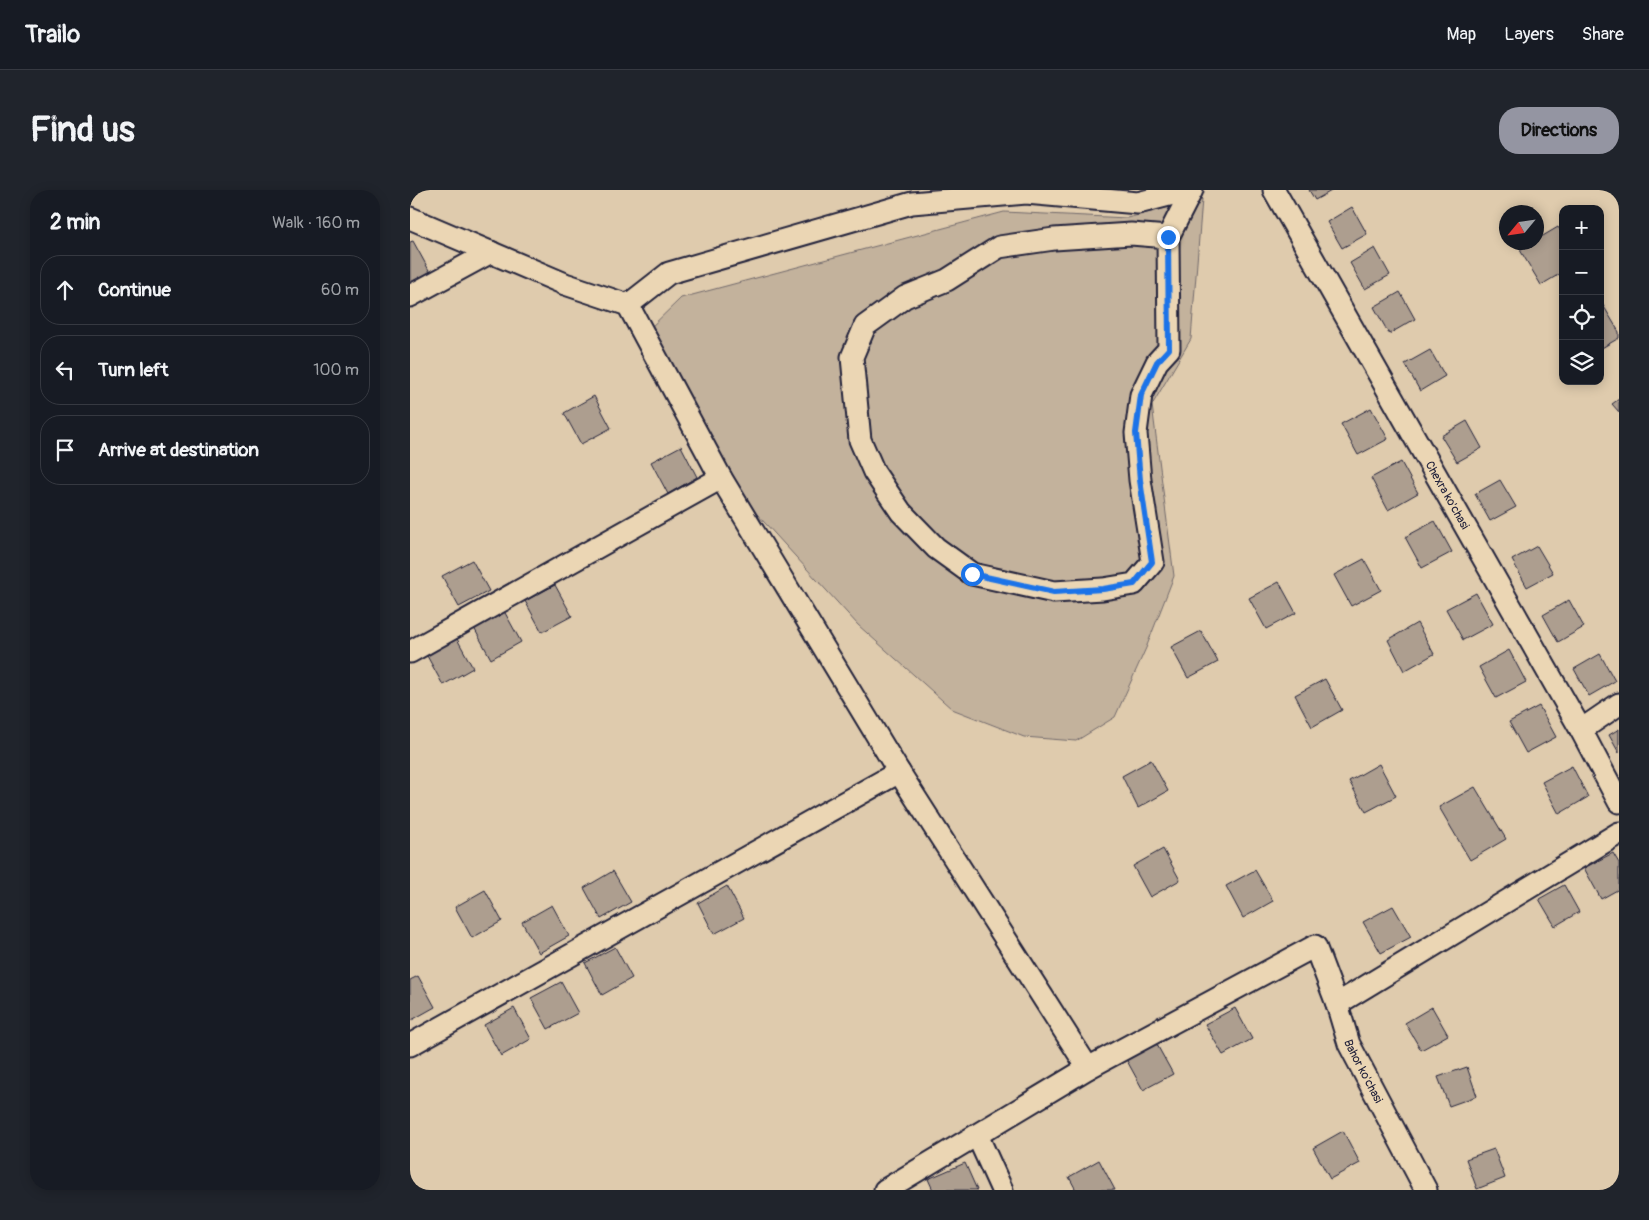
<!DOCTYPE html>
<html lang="en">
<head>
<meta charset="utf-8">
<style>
	:root { --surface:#171b24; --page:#20242c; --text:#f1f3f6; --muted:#9ea1a6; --line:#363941; --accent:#9495a2 }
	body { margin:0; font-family:Pangolin,sans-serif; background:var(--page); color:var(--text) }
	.controls { position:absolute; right:15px; top:15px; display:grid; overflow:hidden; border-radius:10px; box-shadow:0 2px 12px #0003 }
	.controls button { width:45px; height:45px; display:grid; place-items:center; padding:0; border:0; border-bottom:1px solid var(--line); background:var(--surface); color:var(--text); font:25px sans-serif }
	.compass { position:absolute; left:1089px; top:15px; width:45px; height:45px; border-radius:50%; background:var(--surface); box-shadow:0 2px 12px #0003; rotate:241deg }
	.stop { position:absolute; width:15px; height:15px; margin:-11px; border:4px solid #1a73e8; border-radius:50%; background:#fff }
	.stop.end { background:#1a73e8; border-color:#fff; box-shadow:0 1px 5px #0008 }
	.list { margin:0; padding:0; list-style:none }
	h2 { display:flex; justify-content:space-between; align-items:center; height:65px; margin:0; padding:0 20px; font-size:21px }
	h2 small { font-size:16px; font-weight:400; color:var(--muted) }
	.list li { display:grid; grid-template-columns:32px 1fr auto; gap:15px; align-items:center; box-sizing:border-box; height:70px; margin:0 10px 10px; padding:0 10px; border:1px solid var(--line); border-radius:20px }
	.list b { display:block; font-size:19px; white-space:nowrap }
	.list em { font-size:16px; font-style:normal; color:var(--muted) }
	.icon { flex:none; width:28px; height:28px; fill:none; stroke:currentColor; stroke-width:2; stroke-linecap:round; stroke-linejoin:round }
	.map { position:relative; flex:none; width:1209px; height:1000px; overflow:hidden; border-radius:20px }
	header { display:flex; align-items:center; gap:30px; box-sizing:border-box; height:70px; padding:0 25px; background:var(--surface); border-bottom:1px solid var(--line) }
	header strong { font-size:24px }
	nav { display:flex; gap:28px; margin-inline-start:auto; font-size:18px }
	.intro { display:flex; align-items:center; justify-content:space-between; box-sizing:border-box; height:120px; padding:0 30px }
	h1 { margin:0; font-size:35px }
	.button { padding:12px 22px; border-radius:20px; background:var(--accent); color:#111; font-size:18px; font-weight:700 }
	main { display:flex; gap:30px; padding:0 30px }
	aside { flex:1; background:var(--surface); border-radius:20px; box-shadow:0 2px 12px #0003 }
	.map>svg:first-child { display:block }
	.green { fill:#c3b29c; stroke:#726a6c }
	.building { fill:#ad9e8f; stroke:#22223b }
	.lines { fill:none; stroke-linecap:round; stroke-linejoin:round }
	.minor-casing { stroke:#22223b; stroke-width:25 }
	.minor { stroke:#ebd6b4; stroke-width:21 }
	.route { stroke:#1a73e8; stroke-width:6 }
	.labels { text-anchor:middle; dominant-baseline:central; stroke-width:4; stroke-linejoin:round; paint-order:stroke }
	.street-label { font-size:12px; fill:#22223b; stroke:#ebd6b4 }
</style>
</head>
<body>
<header>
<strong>Trailo</strong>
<nav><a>Map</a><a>Layers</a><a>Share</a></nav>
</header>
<div class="intro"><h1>Find us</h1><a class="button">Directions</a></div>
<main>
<aside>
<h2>2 min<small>Walk · 160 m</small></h2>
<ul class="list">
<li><svg class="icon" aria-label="ahead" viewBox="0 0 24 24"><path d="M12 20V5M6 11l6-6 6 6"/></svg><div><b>Continue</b></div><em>60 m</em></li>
<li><svg class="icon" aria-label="left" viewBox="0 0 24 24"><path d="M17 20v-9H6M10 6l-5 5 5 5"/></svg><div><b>Turn left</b></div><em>100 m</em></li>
<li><svg class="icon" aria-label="arrive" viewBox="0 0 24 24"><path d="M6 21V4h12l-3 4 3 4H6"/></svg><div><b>Arrive at destination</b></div></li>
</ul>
</aside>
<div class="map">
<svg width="1209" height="1000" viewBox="0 0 1209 1000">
	<rect width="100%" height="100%" fill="#dfcbad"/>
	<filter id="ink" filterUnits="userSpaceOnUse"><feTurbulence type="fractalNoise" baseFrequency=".02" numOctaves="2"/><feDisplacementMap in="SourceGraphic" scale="10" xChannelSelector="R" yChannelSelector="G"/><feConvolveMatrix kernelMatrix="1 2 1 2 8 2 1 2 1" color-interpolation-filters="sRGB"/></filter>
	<g filter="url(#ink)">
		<path class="green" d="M792 9 781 149 742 215 764 386 736 458 705 527 666 551 614 547 542 519 448 435 334 310 235 143 271 108 594 22 717 28Z"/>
		<g class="building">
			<path d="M899 0H923L905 10Z"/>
			<path d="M942 17 957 44 932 58 917 32Z"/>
			<path d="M1148 37 1153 44V82L1131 95 1110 60 1122 52H1126V50Z"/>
			<path d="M3 51 20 82 0 93V52Z"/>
			<path d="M965 58 980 85 955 99 940 73Z"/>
			<path d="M990 102 1005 129 979 144 964 117Z"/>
			<path d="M1190 110 1209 142V148L1190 159Z"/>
			<path d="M1020 160 1035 186 1010 201 995 174Z"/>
			<path d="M184 206 201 238 171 254 154 223Z"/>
			<path d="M1209 209V222L1202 214Z"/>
			<path d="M961 218 978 249 948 265 931 234Z"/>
			<path d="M1057 231 1072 258 1047 272 1031 246Z"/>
			<path d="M271 256 287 287 258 304 241 272Z"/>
			<path d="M991 272 1008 303 978 320 961 288Z"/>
			<path d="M1090 290 1106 317 1080 331 1065 304Z"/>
			<path d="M1025 331 1042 362 1012 378 995 347Z"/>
			<path d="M1127 356 1143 383 1117 397 1102 370Z"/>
			<path d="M954 369 971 400 941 416 924 385Z"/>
			<path d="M62 370 79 401 49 417 32 386Z"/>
			<path d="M869 392 886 423 856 439 839 408Z"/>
			<path d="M145 395 162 426 132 442 115 411Z"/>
			<path d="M1066 403 1083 434 1053 450 1036 419Z"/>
			<path d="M1159 410 1174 437 1148 452 1133 425Z"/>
			<path d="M94 421 111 452 81 469 64 438Z"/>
			<path d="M1007 433 1024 464 994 481 978 450Z"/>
			<path d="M791 441 808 472 778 488 761 457Z"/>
			<path d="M46 447 63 478 33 495 16 464Z"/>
			<path d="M1099 460 1116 492 1086 508 1069 477Z"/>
			<path d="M1190 464 1205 491 1179 506 1164 479Z"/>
			<path d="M915 489 932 520 902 537 885 505Z"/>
			<path d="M1129 516 1146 547 1116 563 1099 532Z"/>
			<path d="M1209 539V563L1199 545Z"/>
			<path d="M741 570 758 601 728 618 712 586Z"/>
			<path d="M969 574 986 606 956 622 939 591Z"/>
			<path d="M1162 576 1178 607 1149 624 1132 592Z"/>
			<path d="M1065 597 1096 649 1060 670 1029 617Z"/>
			<path d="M753 659 770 690 740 707 723 676Z"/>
			<path d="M1203 663 1209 673V699L1191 709 1174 678Z"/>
			<path d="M845 680 863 711 833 728 816 696Z"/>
			<path d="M203 681 221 712 191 729 174 698Z"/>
			<path d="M1154 695 1169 722 1145 736 1129 709Z"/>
			<path d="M317 696 334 728 304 744 288 713Z"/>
			<path d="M75 700 92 731 62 748 45 717Z"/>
			<path d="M142 715 159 746 129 763 112 732Z"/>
			<path d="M983 716 1001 747 971 763 953 732Z"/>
			<path d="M205 757 222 788 192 805 175 773Z"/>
			<path d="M8 786 25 817 0 831V790Z"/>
			<path d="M151 792 168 823 138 839 121 808Z"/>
			<path d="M1022 817 1038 845 1011 860 995 833Z"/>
			<path d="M104 818 121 849 91 866 74 835Z"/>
			<path d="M825 818 842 849 813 865 795 834Z"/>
			<path d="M746 853 763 884 733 900 716 869Z"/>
			<path d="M1057 877 1067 906 1039 916 1028 887Z"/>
			<path d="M933 941 950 973 920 989 903 958Z"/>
			<path d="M1084 959 1095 988 1067 999 1056 969Z"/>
			<path d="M689 970 705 1000H666L659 987Z"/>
			<path d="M555 973 567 1000H523L518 989Z"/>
		</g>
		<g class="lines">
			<g class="minor-casing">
				<g id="minor">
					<path id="s1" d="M864 0 1171 540 1209 612"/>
					<path d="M0 28 155 94 218 115 311 288 489 582 678 878"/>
					<path d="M758 47 721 44 644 49 589 57 537 90 495 107 455 136 442 167 450 250 464 282 491 322 526 358 562 384 644 402 693 399 724 394 743 372 730 290 726 243 731 205 747 172 759 159 758 47 782 0"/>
					<path d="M0 106 81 62"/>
					<path d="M218 115 259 83 502 13 616 3 728 13 778 0"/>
					<path d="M0 462 311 288"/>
					<path d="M1171 540 1209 514"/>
					<path d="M927 814 1209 643"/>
					<path d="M0 855 489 582"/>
					<path d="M567 945 592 1000"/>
					<path id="s2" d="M475 1000 678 878 905 756 927 814 939 854 1016 1000"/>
				</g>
			</g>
			<use href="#minor" class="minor"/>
		</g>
	</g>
	<g class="lines" filter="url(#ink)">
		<path class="route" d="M562 384 644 402 693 399 724 394 742 372 730 290 726 243 731 205 747 172 759 159 758 47"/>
	</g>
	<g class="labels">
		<g class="street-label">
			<text stroke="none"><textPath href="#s1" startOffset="351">Chexra ko'chasi</textPath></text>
			<text stroke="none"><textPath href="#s2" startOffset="629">Bahor ko'chasi</textPath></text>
		</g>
	</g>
</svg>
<div class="controls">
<button>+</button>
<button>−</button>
<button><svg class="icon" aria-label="locate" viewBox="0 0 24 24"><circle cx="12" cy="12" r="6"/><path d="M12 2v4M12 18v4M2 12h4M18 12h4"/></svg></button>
<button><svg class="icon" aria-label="layers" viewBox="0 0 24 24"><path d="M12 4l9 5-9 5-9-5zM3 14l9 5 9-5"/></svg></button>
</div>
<svg class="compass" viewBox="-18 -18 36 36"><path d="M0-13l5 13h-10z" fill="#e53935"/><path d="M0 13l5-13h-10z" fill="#9ea1a6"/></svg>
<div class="stop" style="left:562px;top:384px"></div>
<div class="stop end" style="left:758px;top:47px"></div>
</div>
</main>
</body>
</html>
